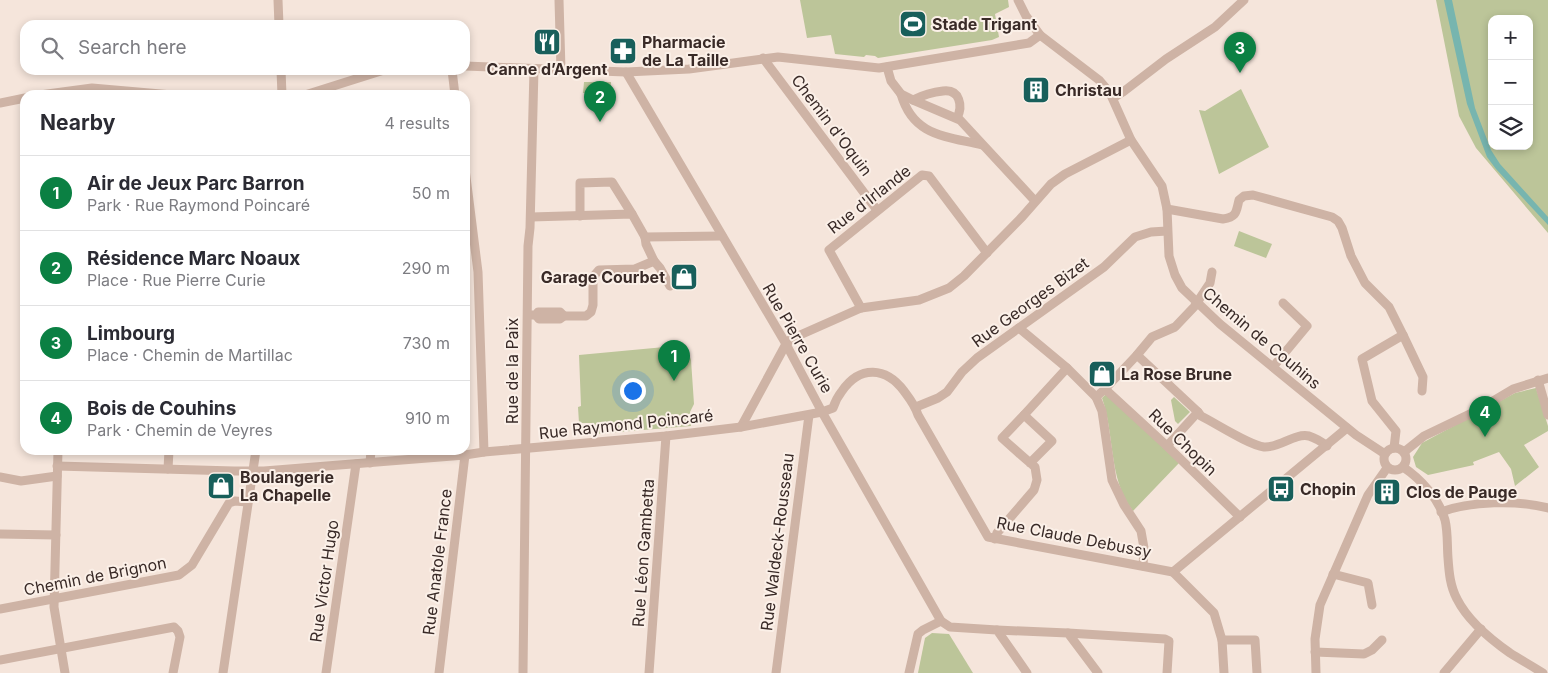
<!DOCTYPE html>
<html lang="en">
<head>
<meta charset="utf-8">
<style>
	:root { --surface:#fff; --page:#f2f2f3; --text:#2b2b33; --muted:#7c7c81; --line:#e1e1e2; --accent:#0b8043 }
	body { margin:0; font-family:Inter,sans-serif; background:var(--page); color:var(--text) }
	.controls { position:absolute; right:15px; top:15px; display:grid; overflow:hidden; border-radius:10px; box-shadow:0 2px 8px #0003 }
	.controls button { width:45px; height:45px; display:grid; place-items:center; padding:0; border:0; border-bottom:1px solid var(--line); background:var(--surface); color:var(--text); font:25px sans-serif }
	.you { position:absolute; left:632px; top:390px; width:18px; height:18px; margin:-12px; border:4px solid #fff; border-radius:50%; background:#1a73e8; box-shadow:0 0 0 8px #1a73e833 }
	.badge { display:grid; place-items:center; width:32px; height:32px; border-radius:50%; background:var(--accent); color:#fff; font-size:16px; font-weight:700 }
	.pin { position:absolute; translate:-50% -41px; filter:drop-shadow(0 1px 2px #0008) }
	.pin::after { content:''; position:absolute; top:26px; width:18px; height:15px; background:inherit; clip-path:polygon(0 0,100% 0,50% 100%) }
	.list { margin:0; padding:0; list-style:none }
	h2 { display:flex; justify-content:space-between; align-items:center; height:65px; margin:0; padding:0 20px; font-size:21px }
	h2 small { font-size:16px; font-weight:400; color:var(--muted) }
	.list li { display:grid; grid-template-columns:32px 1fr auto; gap:15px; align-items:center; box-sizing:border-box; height:75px; padding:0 20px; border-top:1px solid var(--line) }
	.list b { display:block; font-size:19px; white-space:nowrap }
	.list p { margin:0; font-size:16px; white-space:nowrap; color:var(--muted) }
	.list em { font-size:16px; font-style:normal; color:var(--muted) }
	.icon { flex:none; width:28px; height:28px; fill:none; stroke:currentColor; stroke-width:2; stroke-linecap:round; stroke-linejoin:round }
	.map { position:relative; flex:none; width:1548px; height:673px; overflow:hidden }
	.search { position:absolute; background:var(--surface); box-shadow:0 2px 8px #0003; left:20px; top:20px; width:450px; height:55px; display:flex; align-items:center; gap:12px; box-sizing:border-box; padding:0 18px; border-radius:15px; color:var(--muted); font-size:19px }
	.panel { position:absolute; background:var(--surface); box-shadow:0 2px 8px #0003; left:20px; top:90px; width:450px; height:365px; border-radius:15px }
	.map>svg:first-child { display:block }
	.green { fill:#bcc599; fill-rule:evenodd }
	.water { fill:#77b5af }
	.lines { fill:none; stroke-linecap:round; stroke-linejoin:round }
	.minor { stroke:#ceb3a5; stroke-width:9 }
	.labels { text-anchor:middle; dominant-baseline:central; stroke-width:4; stroke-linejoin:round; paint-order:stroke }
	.poi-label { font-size:16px; font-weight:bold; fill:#392a27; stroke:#fbf0e8; text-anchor:start }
	.street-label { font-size:16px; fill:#392a27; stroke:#fbf0e8 }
</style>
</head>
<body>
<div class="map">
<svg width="1548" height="673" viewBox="0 0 1548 673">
	<rect width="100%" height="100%" fill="#f5e5db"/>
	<g class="green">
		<path d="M800 0H1008L1009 7 995 14 999 37 992 40 878 58 875 56 866 55 864 57 835 54 831 35 807 38Z"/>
		<path d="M1436 0H1548V233L1476 148 1459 116ZM1492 19H1529V146H1492Z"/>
		<path d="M584 82H611V94L583 93Z"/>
		<path d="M1241 89 1269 147 1219 174 1199 110 1205 111Z"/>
		<path d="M1239 231 1272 244 1266 258 1234 246Z"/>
		<path d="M686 345 691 360 694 404 690 412 691 426 595 434 593 423H579L578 407 581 406 579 355Z"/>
		<path d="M1536 388 1548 426V431L1524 445 1539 467 1515 486 1511 469 1499 452 1473 462 1474 465 1428 475 1416 467 1413 457 1422 443 1515 393Z"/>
		<path d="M1107 393 1179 463 1133 511C1108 479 1115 435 1102 398Z"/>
		<path d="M1174 397 1190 412 1178 424 1175 421 1171 400Z"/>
		<path d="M932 633 949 634 973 673H918L925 638Z"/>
	</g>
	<path class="water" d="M1444 0H1452L1475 108 1491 150 1500 164 1548 217V225L1496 169 1487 157 1467 104Z"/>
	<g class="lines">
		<g class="minor">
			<path d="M278 0 279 25"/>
			<path d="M559 0 561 70"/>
			<path d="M1018 0 1026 16 1040 35 1099 80 1110 93 1131 140 1162 186 1167 209 1169 256 1175 275 1182 288 1220 324 1340 422 1356 435 1385 454"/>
			<path d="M763 58 877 210"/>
			<path d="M465 66 626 72 689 69 778 57 879 68 1029 43 1040 35"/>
			<path d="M887 67 891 81 901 94 913 100 960 120 1035 201"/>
			<path d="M281 70 282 95"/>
			<path d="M452 70 455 95"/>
			<path d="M626 72 786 344 822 412 941 621 950 627 997 630 1027 673"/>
			<path d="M901 94C913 136 945 136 982 145"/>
			<path d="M40 95 92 88 172 95"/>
			<path d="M305 95 384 70"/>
			<path d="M1113 98 1123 92 1166 59 1215 27 1244 0"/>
			<path d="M913 100C921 96 933 92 943 91 960 89 963 106 957 118"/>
			<path d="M0 103 25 98"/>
			<path d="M465 169 478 272 484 452"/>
			<path d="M1167 209 1223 219C1237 217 1236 212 1239 200L1244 196 1253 195 1332 217 1338 221 1342 228 1351 256 1365 283 1389 307 1403 335 1362 359 1372 401 1396 431 1394 448"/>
			<path d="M580 216V183L612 182 632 214"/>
			<path d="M531 217 632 214 645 237 722 236"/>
			<path d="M645 237 646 244 654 261"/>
			<path d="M861 308 829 250 922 175 929 176 987 253"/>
			<path d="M530 315H536L538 312H560L564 316"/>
			<path d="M536 315 539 319H560L564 316H586L591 312 593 305V277L599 270 635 269 654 261 660 268 670 286"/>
			<path d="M1019 328 1067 368 1096 397 1102 411 1112 480 1124 505 1141 531 1144 548 1143 566"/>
			<path d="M1403 335 1423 377 1422 391"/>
			<path d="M1137 355 1152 337 1175 327 1194 307 1210 283 1212 272"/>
			<path d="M1273 367 1307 326 1283 303"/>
			<path d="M1538 380 1548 415"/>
			<path d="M1105 389 1167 446 1240 517"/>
			<path d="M1096 397 1105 389 1137 355 1198 412 1167 446"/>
			<path d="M916 407 938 398 947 392 962 372 977 358 1104 267 1135 237 1151 232 1167 231"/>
			<path d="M1198 412 1201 416C1217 424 1249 445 1264 447 1280 448 1294 433 1309 436 1315 438 1322 442 1327 446"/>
			<path d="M1024 415 1067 368"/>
			<path d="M741 427 786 344 791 339 861 308 919 300 949 288 964 276 1022 217 1051 184 1065 174 1131 140"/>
			<circle cx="1395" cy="459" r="11"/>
			<path d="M58 450 54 607 65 673"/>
			<path d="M1404 452 1424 436 1476 411 1513 389 1548 378"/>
			<path d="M370 463 371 450"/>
			<path d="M57 466 234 471H264L465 455 484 452 666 436 741 427 822 412 833 408C835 402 838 396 842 391 860 365 886 367 904 391 910 399 915 405 918 415L988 537 1173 572 1347 428"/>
			<path d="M1403 467C1421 479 1439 499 1445 520 1448 532 1447 546 1448 558 1449 572 1450 586 1457 599 1468 621 1490 639 1510 653 1521 660 1532 666 1543 673"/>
			<path d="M168 469 169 450"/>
			<path d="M0 477 21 481 57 476"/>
			<path d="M1441 512C1469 501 1519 500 1548 508"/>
			<path d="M0 534 56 535"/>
			<path d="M995 539 997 533 1034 490 1037 480 1035 467C1024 458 1013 448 1002 438L1024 415 1052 441 1030 463"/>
			<path d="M1173 572 1214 613 1222 640 1224 673"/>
			<path d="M1333 574 1368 583 1372 605"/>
			<path d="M0 609 179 575 192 565 229 503 235 501 247 502"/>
			<path d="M997 630 1068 633 1098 673"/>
			<path d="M1068 633 1165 639 1169 641 1167 673"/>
			<path d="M1222 640H1255L1257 673"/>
			<path d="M1315 652 1364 654 1372 650 1382 640"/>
			<path d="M0 660 174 627 178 631 180 637 173 673"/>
			<path d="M223 673 256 450"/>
			<path d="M326 673 356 464"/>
			<path d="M439 673 465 455"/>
			<path d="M523 673 528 246 530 228 534 69"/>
			<path d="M649 673 666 436"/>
			<path d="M776 673 809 415"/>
			<path d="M909 673 918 634 923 630 941 621"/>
			<path d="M1316 673 1315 639 1320 605 1368 495 1387 468"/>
			<path d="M1444 673 1481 629"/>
		</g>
	</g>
	<defs>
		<g id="stadium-square" transform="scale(1.4375)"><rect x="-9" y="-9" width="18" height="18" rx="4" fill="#185f5b" stroke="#fbf0e8"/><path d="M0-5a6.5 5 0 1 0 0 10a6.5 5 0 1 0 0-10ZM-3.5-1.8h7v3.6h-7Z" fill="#fff"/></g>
		<g id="restaurant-square" transform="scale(1.4375)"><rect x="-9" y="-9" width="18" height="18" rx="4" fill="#185f5b" stroke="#fbf0e8"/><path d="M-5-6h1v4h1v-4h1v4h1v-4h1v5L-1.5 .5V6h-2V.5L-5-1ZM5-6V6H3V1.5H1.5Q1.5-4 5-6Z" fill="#fff"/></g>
		<g id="pharmacy-square" transform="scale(1.4375)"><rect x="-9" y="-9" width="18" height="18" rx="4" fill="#185f5b" stroke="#fbf0e8"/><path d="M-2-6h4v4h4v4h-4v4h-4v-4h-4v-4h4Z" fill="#fff"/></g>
		<g id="building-square" transform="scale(1.4375)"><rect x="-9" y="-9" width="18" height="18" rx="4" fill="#185f5b" stroke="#fbf0e8"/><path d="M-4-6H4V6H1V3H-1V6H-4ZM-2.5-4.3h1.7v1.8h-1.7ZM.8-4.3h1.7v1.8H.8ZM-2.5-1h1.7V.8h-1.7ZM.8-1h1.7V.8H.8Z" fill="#fff"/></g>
		<g id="shop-square" transform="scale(1.4375)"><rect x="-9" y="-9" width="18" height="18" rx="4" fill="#185f5b" stroke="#fbf0e8"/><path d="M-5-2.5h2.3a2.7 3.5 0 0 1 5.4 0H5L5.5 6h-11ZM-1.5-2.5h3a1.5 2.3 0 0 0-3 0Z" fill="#fff"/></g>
		<g id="bus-square" transform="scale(1.4375)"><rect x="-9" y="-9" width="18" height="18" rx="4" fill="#185f5b" stroke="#fbf0e8"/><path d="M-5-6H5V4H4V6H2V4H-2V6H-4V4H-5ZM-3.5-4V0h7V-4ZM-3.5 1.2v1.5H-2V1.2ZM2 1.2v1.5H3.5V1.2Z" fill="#fff"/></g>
	</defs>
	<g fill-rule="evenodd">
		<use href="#stadium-square" x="913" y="24"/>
		<use href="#restaurant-square" x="547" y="42"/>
		<use href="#pharmacy-square" x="623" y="51"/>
		<use href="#building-square" x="1036" y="90"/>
		<use href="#shop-square" x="684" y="277"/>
		<use href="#shop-square" x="1102" y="374"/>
		<use href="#shop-square" x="221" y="486"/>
		<use href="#bus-square" x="1281" y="489"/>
		<use href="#building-square" x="1387" y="492"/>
	</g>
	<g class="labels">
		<g class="poi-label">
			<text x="932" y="24">Stade Trigant</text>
			<text x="642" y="42">Pharmacie<tspan x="642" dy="18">de La Taille</tspan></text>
			<text x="547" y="69" text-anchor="middle">Canne d’Argent</text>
			<text x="1055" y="90">Christau</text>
			<text x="665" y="277" text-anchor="end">Garage Courbet</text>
			<text x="1121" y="374">La Rose Brune</text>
			<text x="240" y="477">Boulangerie<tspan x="240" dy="18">La Chapelle</tspan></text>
			<text x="1300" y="489">Chopin</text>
			<text x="1406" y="492">Clos de Pauge</text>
		</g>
		<g class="street-label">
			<text transform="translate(832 125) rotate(53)">Chemin d'Oquin</text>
			<text transform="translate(869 199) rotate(-38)">Rue d'Irlande</text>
			<text transform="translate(1030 302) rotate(-36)">Rue Georges Bizet</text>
			<text transform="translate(798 338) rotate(60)">Rue Pierre Curie</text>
			<text transform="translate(1262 338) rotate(40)">Chemin de Couhins</text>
			<text transform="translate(512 371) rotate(-90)">Rue de la Paix</text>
			<text transform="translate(626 424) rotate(-6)">Rue Raymond Poincaré</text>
			<text transform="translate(1183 442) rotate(44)">Rue Chopin</text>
			<text transform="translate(1074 537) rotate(11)">Rue Claude Debussy</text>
			<text transform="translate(777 542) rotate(-83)">Rue Waldeck-Rousseau</text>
			<text transform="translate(643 553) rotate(-86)">Rue Léon Gambetta</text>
			<text transform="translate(437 562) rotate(-83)">Rue Anatole France</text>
			<text transform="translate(95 576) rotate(-11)">Chemin de Brignon</text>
			<text transform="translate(324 581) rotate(-82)">Rue Victor Hugo</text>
		</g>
	</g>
</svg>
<div class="controls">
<button>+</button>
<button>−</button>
<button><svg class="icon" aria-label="layers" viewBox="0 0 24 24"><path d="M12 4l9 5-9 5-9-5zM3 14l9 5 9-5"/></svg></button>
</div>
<div class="you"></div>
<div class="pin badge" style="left:674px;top:381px">1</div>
<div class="pin badge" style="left:600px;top:122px">2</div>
<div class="pin badge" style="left:1240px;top:73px">3</div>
<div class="pin badge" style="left:1485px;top:437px">4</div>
<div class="search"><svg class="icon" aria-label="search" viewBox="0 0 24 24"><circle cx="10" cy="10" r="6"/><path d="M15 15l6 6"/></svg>Search here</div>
<section class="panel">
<h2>Nearby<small>4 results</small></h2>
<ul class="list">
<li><span class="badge">1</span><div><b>Air de Jeux Parc Barron</b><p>Park · Rue Raymond Poincaré</p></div><em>50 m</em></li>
<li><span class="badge">2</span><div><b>Résidence Marc Noaux</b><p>Place · Rue Pierre Curie</p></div><em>290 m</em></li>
<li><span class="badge">3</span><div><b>Limbourg</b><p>Place · Chemin de Martillac</p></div><em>730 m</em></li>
<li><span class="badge">4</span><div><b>Bois de Couhins</b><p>Park · Chemin de Veyres</p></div><em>910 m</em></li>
</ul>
</section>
</div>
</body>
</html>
